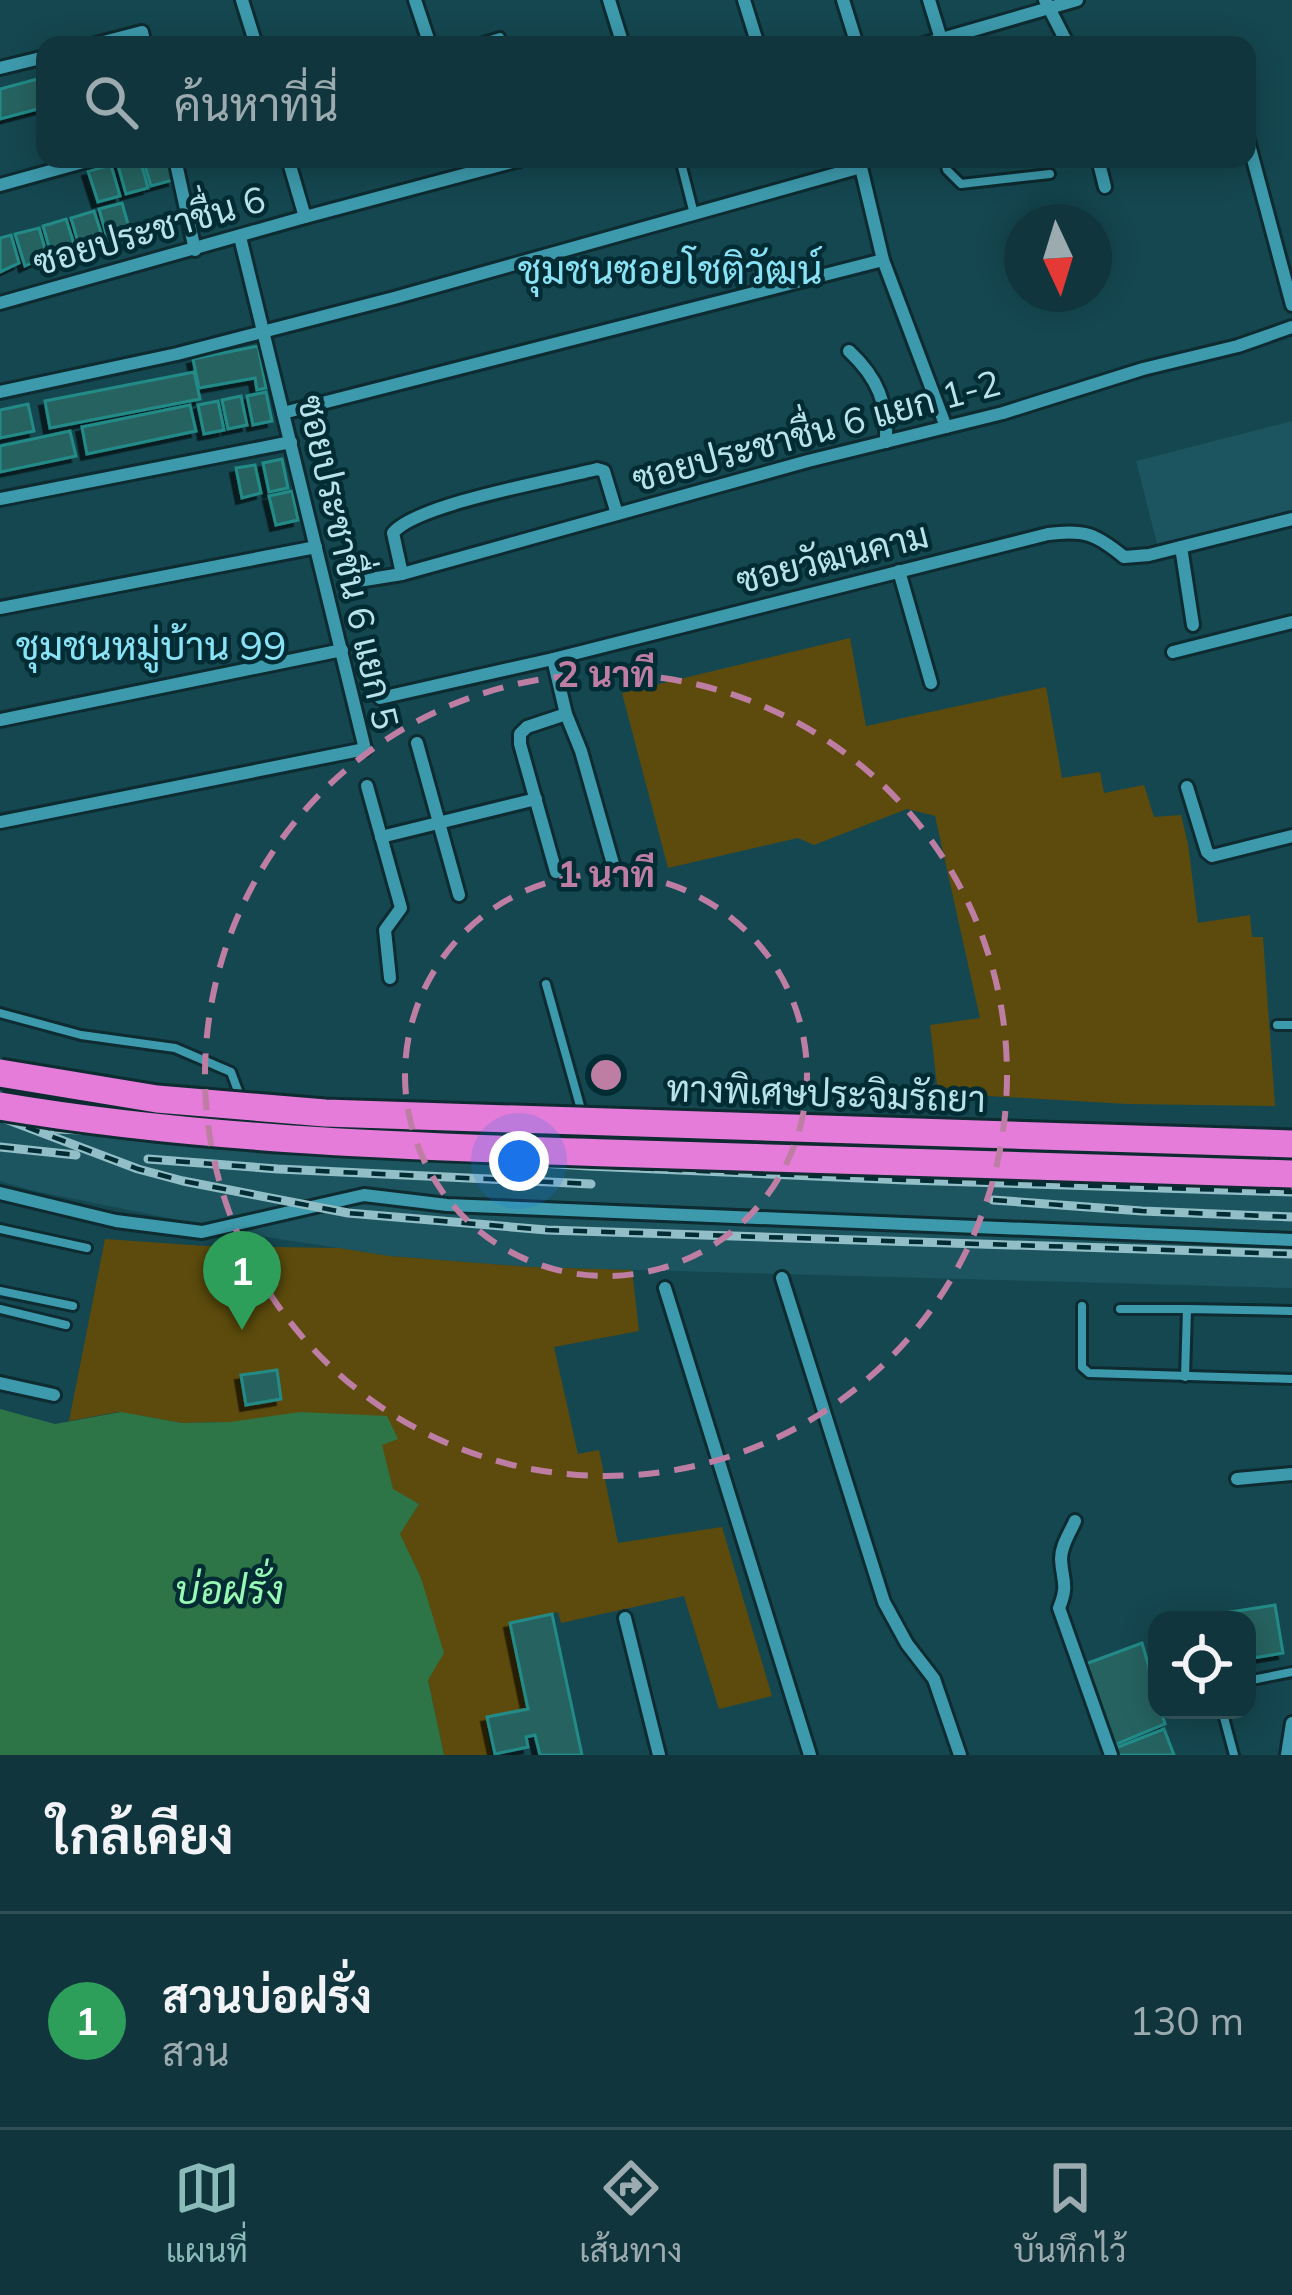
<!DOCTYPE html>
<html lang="th">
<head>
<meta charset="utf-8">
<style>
	:root { --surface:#10353c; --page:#1e4047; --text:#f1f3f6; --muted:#9cabaf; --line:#305056; --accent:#8bbbb9 }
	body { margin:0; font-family:Mulish,Sarabun,sans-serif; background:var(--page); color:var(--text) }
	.controls { position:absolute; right:36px; bottom:36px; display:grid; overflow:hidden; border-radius:24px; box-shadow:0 6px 30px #0003 }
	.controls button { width:108px; height:108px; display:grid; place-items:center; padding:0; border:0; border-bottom:3px solid var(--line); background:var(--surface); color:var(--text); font:60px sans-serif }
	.compass { position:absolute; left:1004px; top:204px; width:108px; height:108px; border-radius:50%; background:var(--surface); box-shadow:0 6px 30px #0003; rotate:176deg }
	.you { position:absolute; left:519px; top:1161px; width:42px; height:42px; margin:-30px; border:9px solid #fff; border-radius:50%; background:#1a73e8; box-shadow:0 0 0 18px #1a73e833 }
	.badge { display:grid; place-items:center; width:78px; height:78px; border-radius:50%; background:var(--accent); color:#fff; font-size:39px; font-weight:700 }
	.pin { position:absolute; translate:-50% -99px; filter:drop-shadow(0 3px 6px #0008) }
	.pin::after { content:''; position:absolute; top:63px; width:42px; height:36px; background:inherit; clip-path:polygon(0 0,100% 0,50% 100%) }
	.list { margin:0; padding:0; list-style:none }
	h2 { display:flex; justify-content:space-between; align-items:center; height:156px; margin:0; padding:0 48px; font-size:51px }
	h2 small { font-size:39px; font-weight:400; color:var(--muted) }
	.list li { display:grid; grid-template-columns:78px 1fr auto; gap:36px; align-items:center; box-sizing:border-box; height:216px; padding:0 48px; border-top:3px solid var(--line) }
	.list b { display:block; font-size:45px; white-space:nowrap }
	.list p { margin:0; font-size:39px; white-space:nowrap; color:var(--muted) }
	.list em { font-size:39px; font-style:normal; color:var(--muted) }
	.icon { flex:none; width:66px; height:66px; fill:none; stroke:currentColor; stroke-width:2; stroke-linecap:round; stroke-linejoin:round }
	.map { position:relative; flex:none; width:1292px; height:1755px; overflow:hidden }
	.search { position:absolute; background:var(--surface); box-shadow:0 6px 30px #0003; left:36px; right:36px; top:36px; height:132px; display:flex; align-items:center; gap:30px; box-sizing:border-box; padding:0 42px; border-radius:24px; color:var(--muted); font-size:45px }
	.sheet { height:372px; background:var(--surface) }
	nav { display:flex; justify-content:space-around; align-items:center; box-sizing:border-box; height:168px; border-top:3px solid var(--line); background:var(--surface); font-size:33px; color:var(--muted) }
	nav a { display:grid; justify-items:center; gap:6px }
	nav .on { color:var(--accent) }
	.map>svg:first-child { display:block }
	.built { fill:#1c555f }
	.green { fill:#5c4b0c }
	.water { fill:#2d7546 }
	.building { fill:#276361; stroke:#238b88; stroke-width:3; filter:url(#shadow) }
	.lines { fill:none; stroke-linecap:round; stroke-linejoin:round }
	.service-casing { stroke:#0d2b30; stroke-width:14 }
	.minor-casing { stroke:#0d2b30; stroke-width:18 }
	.service { stroke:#3d9aac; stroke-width:8 }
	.minor { stroke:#3d9aac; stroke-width:12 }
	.rail-casing { stroke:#92bec7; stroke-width:9 }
	.rail { stroke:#022c33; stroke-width:4.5; stroke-dasharray:14; stroke-linecap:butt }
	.motorway-bridge-casing { stroke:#0d2b30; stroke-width:33; stroke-linecap:butt }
	.motorway-bridge { stroke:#e67cd9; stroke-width:27 }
	.ring { fill:none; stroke:#be7ea4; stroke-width:6; stroke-dasharray:21 15 }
	.labels { text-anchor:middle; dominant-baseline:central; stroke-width:9; stroke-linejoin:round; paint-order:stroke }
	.street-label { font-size:36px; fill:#b9e3ec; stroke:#022c33 }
	.neighbourhood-label { font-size:39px; fill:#89e3f6; stroke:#022c33 }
	.water-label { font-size:39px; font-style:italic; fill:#98f9b4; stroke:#022c33 }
	.centre { fill:#be7ea4; stroke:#022c33; stroke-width:6 }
	.ring-label { font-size:36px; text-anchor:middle; font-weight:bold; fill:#be7ea4; stroke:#022c33; stroke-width:9; stroke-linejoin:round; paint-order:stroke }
</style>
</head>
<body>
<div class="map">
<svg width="1292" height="1755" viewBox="0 0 1292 1755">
	<defs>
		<filter id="shadow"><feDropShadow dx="-5.5" dy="5.5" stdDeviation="0" flood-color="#0009"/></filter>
	</defs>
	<rect width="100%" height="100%" fill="#154750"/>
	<g class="built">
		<path d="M1292 421V520L1158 547 1136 461Z"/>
		<path d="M0 1091 75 1107 269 1129 1292 1181V1288L530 1267 389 1256 339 1248 252 1235 30 1190 0 1181Z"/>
	</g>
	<g class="green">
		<path d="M850 638 866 726 1046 687 1062 778 1100 772 1104 793 1144 785 1154 817 1181 815 1188 844 1198 923 1250 915 1252 937H1263L1275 1106 1127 1104 938 1093 930 1025 980 1018 935 816 907 809 814 845 798 838 668 868 622 693Z"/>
		<path d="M105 1239 205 1246 339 1248 389 1256 530 1267 632 1270 639 1331 554 1347 578 1454 599 1450 618 1543 722 1527 772 1696 719 1709 684 1596 561 1623 558 1612 521 1622 540 1713 487 1729 492 1755H444L428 1680 421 1578 399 1534 419 1504 393 1490 381 1444 397 1439 230 1422 182 1423 118 1412 69 1421Z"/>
	</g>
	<path class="water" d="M0 1409 55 1424 121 1412 182 1423 230 1422 300 1412 387 1416 398 1439 382 1445 393 1489 419 1504 400 1534 421 1578 444 1653 428 1680 444 1755H0Z"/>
	<g class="building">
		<path d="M45 77V107L0 119V89Z"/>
		<path d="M129 159H140L148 188 126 194 117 162Z"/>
		<path d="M143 159H167L173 180 151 186Z"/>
		<path d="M111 165 120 196 98 202 88 171Z"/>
		<path d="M122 203 130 231 108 241 99 209Z"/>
		<path d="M94 211 103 239 80 249 71 218Z"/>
		<path d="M66 219 75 247 52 257 43 226Z"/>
		<path d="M39 228 47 256 25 266 15 234Z"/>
		<path d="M11 235 19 263 0 272V238Z"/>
		<path d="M258 346 266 388 257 390 255 378 199 388 193 359Z"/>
		<path d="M194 372 200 399 50 428 45 401Z"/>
		<path d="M266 392 272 421 253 425 247 396Z"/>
		<path d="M241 396 247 425 228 429 222 400Z"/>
		<path d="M218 401 224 430 204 434 198 405Z"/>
		<path d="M28 404 34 431 0 438V410Z"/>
		<path d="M190 405 196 431 87 454 82 427Z"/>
		<path d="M70 431 76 456 0 472V446Z"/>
		<path d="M282 459 288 488 269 492 263 463Z"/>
		<path d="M255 465 261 493 242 498 236 468Z"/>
		<path d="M292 491 298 520 276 525 269 496Z"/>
		<path d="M277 1370 281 1399 246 1405 241 1375Z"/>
		<path d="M1275 1605 1283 1653 1247 1659V1620H1180Z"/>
		<path d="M552 1614 582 1755H540L535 1735 526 1737 528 1747 495 1754 487 1717 528 1709 510 1623Z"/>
		<path d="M1142 1643 1157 1695V1710H1161L1165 1724 1112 1746 1083 1665Z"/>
		<path d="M1164 1729 1174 1755H1115L1113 1749Z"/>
	</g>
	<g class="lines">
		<g class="service-casing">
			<g id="service">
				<path d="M474 45 500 37"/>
				<path d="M680 159 694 214"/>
				<path d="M944 159 947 170 961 184 1050 174"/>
				<path d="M546 984 582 1113"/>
				<path d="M0 1013 81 1035 175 1048 231 1072 241 1099"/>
				<path d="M1277 1025H1292"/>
				<path d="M0 1229 87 1248"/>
				<path d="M0 1291 73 1306"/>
				<path d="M1082 1306V1367L1089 1373 1292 1379"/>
				<path d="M0 1309 66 1325"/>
				<path d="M1120 1309H1187"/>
				<path d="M1185 1377 1187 1309 1292 1311"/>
				<path d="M1247 1681 1292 1672"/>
				<path d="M1222 1710 1234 1755"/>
			</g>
		</g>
		<g class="minor-casing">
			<g id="minor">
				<path d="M242 0 256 45"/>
				<path d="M415 0 430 45"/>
				<path d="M609 0 623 45"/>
				<path d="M744 0 758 45"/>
				<path d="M843 0 857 45"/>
				<path d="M929 0 941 39"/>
				<path d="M1045 0 1068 45"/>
				<path d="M92 45 142 32 145 45"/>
				<path d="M921 45 1077 0"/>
				<path d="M0 68 45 57"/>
				<path d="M1247 137 1292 305"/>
				<path d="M175 159 195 250"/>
				<path d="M288 159 305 217"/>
				<path d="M859 159 883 260 946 427"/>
				<path d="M1098 159 1105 187"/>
				<path d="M0 185 94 159"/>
				<path d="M0 303 305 217 523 159"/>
				<path d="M849 351C878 378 888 404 886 442"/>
				<path d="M0 392 177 354 394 298 861 167"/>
				<path d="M283 413 883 260"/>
				<path d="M0 499 291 442"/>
				<path d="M1181 547 1193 625"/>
				<path d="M899 571 931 683"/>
				<path d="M402 574 393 533C416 504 555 480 597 469L604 471 617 514"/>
				<path d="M352 582 402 574 808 461 1003 413 1143 369 1238 346 1292 327"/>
				<path d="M0 608 316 547"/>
				<path d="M1173 652 1292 622"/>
				<path d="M553 659 566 714 527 727 520 734V744L556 872"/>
				<path d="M380 698 553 659 1048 534C1084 529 1096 534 1124 557L1149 555 1292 519"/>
				<path d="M566 714 581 751 613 864"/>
				<path d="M0 720 342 650"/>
				<path d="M417 743 459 895"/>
				<path d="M367 786 401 908 385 930 390 978"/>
				<path d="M1187 787 1207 852 1212 856 1292 836"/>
				<path d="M0 822 365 749 240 237"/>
				<path d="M381 837 536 799"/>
				<path d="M0 1193 116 1221 202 1232 364 1195 447 1205 1292 1240"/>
				<path d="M782 1278 884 1602 907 1644 934 1679 960 1755"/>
				<path d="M665 1288 810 1755"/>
				<path d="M0 1383 54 1395"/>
				<path d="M1237 1479 1292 1474"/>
				<path d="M1075 1521C1070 1533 1061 1545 1061 1559 1062 1581 1069 1584 1059 1608L1111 1755"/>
				<path d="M625 1618 659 1755"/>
				<path d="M1287 1755 1292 1723"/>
			</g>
		</g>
		<use href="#service" class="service"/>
		<use href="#minor" class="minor"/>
		<g class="rail-casing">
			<g id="rail">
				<path d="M0 1117 138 1169 183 1181 348 1213 547 1230 1292 1254"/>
				<path d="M54 1129 255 1136 446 1157 588 1166 905 1180 1292 1192"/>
				<path d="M0 1147 76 1155"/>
				<path d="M148 1159 278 1169 591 1184"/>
				<path d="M993 1200 1142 1211 1292 1217"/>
			</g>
		</g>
		<use href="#rail" class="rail"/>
		<g class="motorway-bridge-casing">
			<g id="motorway-bridge">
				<path d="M0 1073 157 1099 325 1113 1292 1144"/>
				<path d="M0 1106C201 1140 405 1146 608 1153 836 1161 1064 1168 1292 1174"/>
			</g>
		</g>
		<use href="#motorway-bridge" class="motorway-bridge"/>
	</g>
	<g class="ring">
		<circle cx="606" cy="1075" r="201"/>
		<circle cx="606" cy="1075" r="401"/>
	</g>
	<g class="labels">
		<g class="street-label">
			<text transform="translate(149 230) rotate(-16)">ซอยประชาชื่น 6</text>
			<text transform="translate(816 430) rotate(-15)">ซอยประชาชื่น 6 แยก 1-2</text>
			<text transform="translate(832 557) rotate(-14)">ซอยวัฒนคาม</text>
			<text transform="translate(349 562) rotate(77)">ซอยประชาชื่น 6 แยก 5</text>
			<text transform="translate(826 1093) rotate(2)">ทางพิเศษประจิมรัถยา</text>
		</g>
		<g class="neighbourhood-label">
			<text x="670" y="269">ชุมชนซอยโชติวัฒน์</text>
			<text x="151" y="645">ชุมชนหมู่บ้าน 99</text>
		</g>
		<g class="water-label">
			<text x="229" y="1589">บ่อฝรั่ง</text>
		</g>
	</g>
	<circle cx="606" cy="1075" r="18" class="centre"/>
	<g class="ring-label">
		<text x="606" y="687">2 นาที</text>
		<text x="606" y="887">1 นาที</text>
	</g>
</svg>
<div class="controls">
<button><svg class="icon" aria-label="locate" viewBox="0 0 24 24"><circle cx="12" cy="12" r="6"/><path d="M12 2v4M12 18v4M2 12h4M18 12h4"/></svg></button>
</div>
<svg class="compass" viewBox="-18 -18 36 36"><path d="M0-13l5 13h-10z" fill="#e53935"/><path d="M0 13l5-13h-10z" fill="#9cabaf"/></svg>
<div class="you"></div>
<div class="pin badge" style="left:242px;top:1330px;background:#2e9e5b">1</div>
<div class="search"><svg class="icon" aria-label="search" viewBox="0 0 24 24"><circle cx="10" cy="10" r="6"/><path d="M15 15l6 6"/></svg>ค้นหาที่นี่</div>
</div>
<section class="sheet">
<h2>ใกล้เคียง<small></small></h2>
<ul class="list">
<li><span class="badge" style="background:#2e9e5b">1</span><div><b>สวนบ่อฝรั่ง</b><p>สวน</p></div><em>130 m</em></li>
</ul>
</section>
<nav>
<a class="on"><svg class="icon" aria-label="map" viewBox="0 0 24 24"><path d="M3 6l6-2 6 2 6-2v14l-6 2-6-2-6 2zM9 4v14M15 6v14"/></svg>แผนที่</a>
<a><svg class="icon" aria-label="directions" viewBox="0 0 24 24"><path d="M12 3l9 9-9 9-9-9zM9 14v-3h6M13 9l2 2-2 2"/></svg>เส้นทาง</a>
<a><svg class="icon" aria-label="saved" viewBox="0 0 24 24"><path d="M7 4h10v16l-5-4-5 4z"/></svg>บันทึกไว้</a>
</nav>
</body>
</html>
